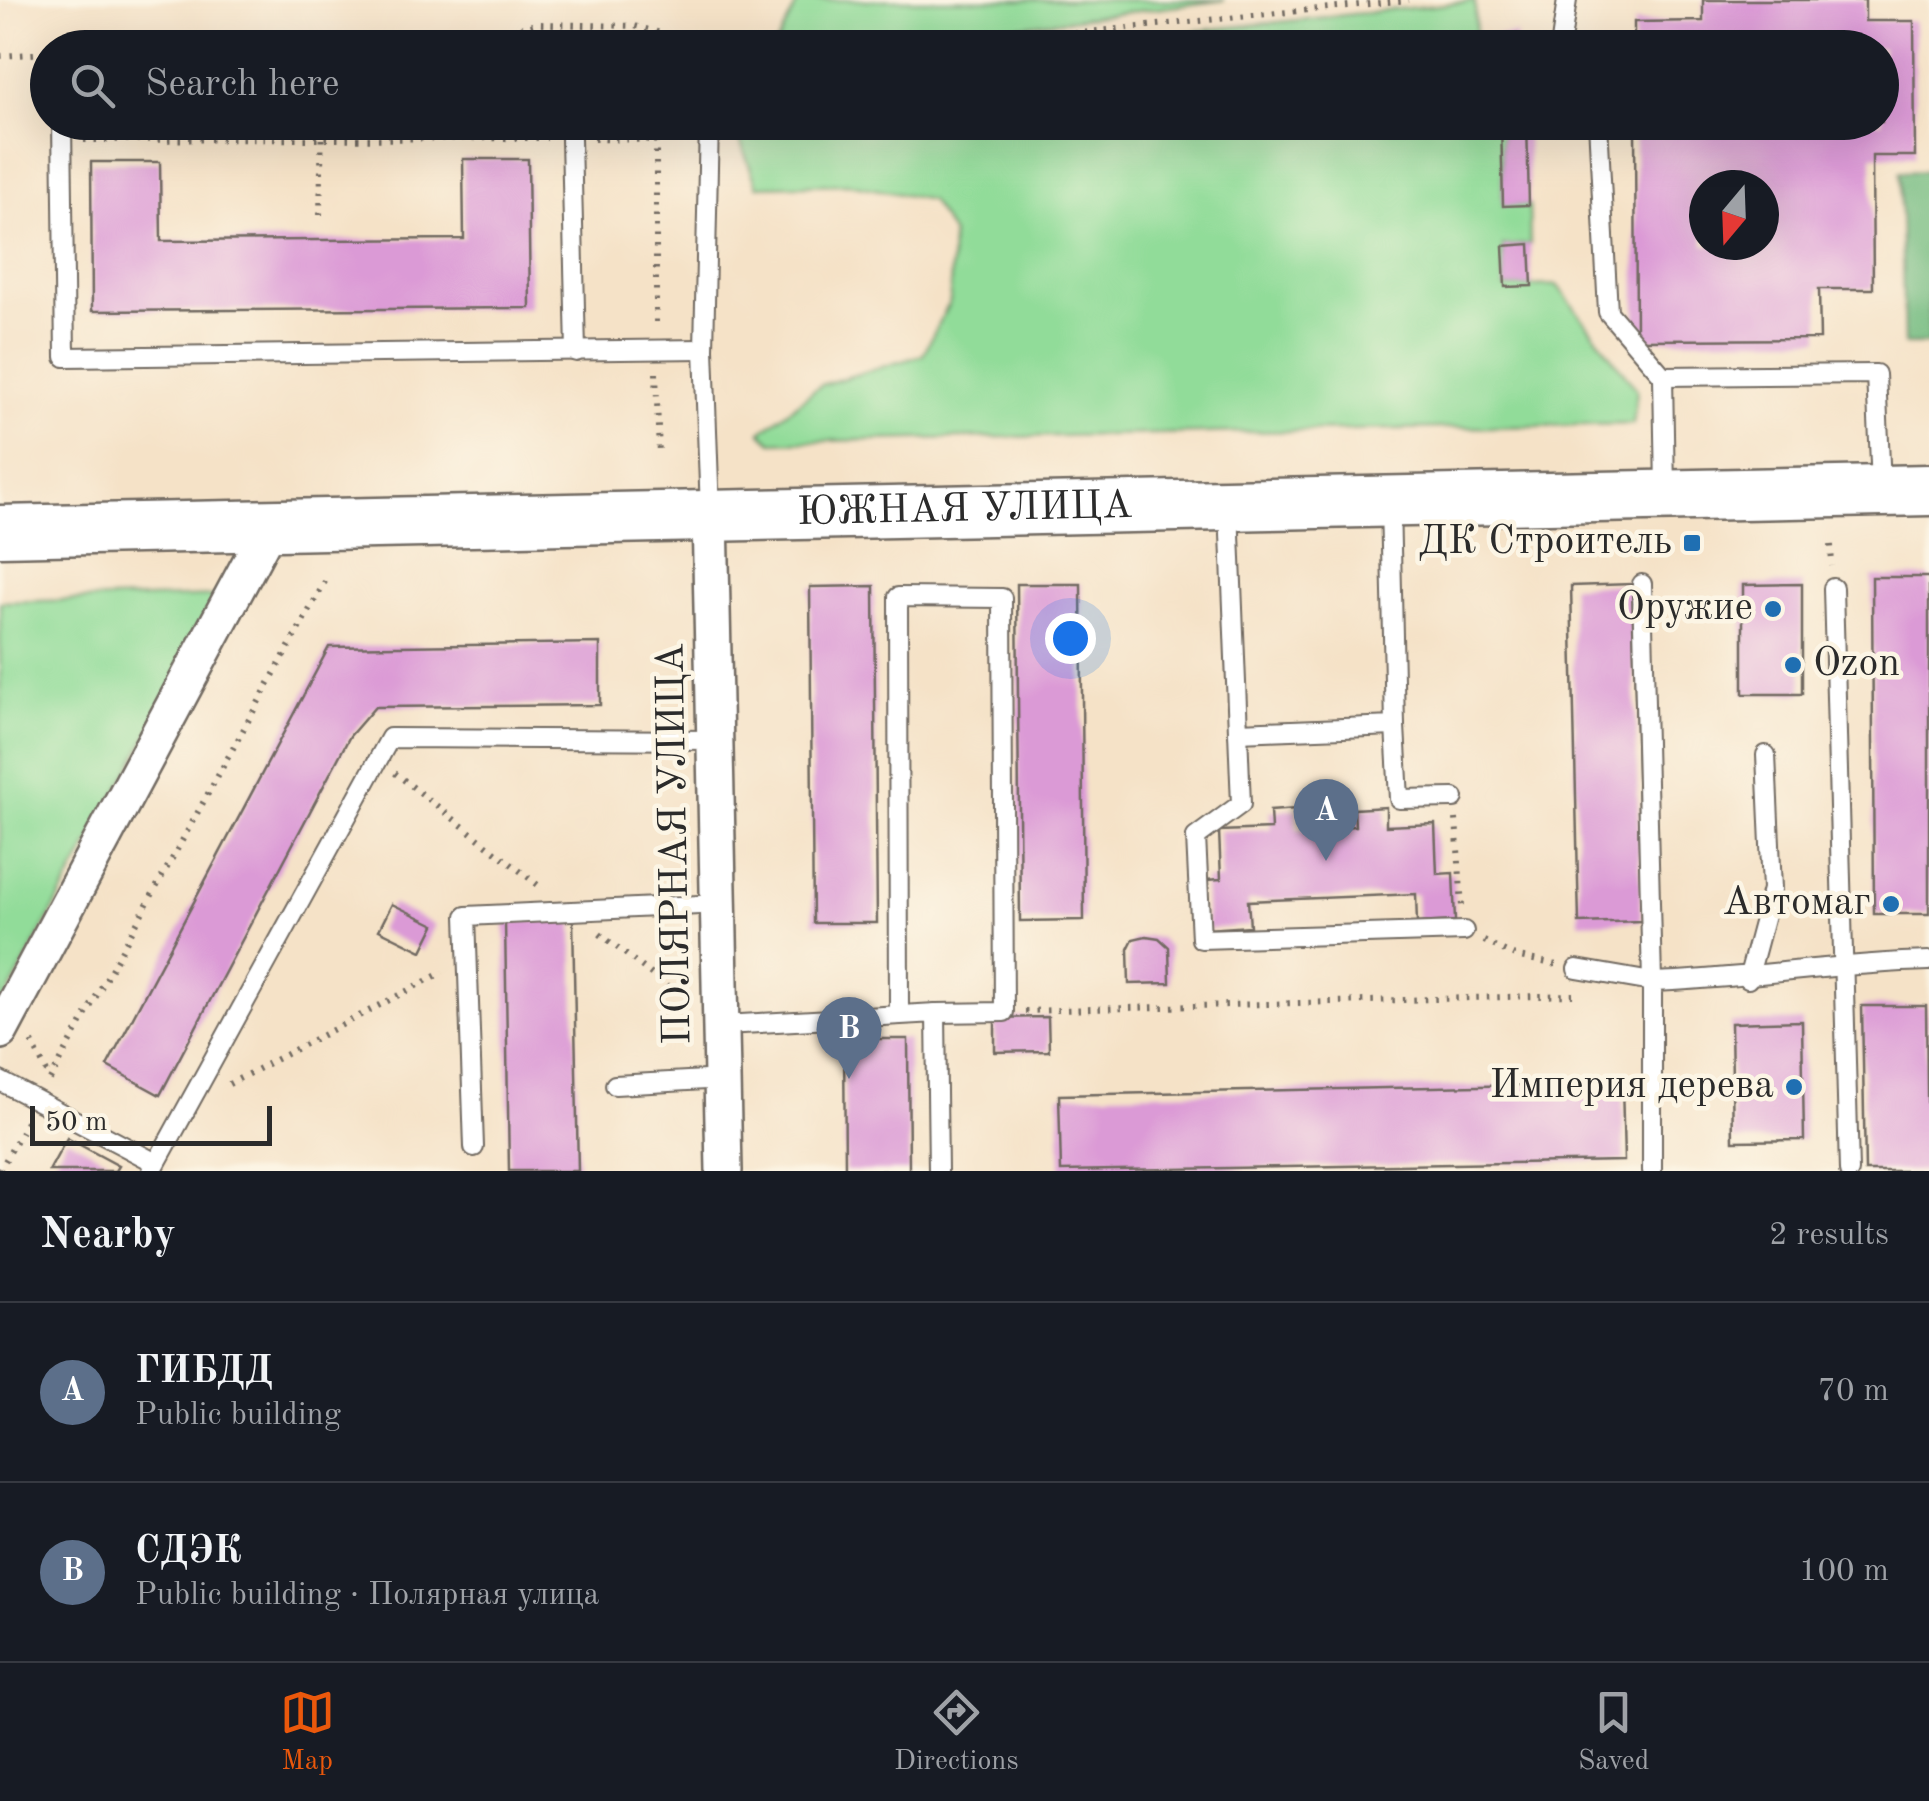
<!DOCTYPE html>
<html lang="en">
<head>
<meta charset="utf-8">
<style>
	:root { --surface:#171b24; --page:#20242c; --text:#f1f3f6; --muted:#9ea1a6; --line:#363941; --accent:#ea580c }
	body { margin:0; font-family:"Old Standard TT",serif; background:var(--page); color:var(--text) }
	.compass { position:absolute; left:1689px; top:170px; width:90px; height:90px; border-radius:50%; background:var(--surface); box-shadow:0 10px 40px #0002; rotate:199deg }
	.scale { position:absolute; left:30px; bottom:25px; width:242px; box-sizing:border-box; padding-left:10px; border:5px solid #2b2b2b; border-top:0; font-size:28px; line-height:35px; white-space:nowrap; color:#2b2b2b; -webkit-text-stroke:8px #fcf5e5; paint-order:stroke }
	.you { position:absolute; left:1070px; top:638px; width:35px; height:35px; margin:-25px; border:8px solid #fff; border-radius:50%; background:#1a73e8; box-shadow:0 0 0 15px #1a73e833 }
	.badge { display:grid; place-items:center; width:65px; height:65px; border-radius:50%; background:var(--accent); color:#fff; font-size:32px; font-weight:700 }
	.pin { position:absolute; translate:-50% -82px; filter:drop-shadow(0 2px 5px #0008) }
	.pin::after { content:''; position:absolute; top:52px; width:35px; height:30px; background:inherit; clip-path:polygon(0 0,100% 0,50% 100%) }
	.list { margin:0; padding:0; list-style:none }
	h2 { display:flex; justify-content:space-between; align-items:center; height:130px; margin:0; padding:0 40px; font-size:42px }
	h2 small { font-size:32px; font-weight:400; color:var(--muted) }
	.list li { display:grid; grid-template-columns:65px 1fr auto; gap:30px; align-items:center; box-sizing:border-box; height:180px; padding:0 40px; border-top:2px solid var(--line) }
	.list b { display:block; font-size:38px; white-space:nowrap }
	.list p { margin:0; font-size:32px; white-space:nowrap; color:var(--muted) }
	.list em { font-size:32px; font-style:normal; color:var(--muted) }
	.icon { flex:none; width:55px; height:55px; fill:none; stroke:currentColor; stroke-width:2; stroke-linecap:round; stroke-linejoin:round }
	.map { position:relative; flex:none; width:1929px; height:1171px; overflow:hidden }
	.search { position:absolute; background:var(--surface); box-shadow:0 10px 40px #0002; left:30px; right:30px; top:30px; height:110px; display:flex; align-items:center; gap:25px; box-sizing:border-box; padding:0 35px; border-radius:55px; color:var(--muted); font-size:38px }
	.sheet { height:490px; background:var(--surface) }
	nav { display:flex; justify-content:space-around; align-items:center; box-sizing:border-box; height:140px; border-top:2px solid var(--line); background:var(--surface); font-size:28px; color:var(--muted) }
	nav a { display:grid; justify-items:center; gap:5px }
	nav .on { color:var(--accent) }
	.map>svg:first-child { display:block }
	.green { fill:#91dc99; stroke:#5e8462; stroke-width:2.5 }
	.forest { fill:#74bc81; stroke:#507456; stroke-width:2.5 }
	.building { fill:#db9ad6; fill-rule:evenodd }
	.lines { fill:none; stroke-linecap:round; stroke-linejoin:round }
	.service-casing { stroke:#726b62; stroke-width:22 }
	.minor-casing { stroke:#726b62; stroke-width:40 }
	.secondary-casing { stroke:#726b62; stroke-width:55 }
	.path { stroke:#726b62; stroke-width:6; stroke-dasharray:2.5 8; stroke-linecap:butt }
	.service { stroke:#fff; stroke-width:18 }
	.minor { stroke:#fff; stroke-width:35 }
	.secondary { stroke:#fff; stroke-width:50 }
	.poi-dot { fill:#1f6fb2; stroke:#fcf5e5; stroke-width:4 }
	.labels { text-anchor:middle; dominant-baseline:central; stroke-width:9; stroke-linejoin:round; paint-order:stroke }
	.street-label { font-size:40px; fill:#2b2b2b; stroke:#fcf5e5 }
	.poi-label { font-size:40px; fill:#2b2b2b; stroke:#fcf5e5; text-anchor:end }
</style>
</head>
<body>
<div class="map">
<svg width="1929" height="1171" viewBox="0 0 1929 1171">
	<rect width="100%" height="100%" fill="#fcf5e5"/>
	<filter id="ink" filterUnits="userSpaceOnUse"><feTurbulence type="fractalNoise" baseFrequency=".01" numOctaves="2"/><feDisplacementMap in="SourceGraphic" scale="20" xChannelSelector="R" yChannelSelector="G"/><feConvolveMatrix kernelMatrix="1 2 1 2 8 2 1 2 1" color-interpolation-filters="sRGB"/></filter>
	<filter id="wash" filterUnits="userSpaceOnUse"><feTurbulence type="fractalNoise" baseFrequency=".0048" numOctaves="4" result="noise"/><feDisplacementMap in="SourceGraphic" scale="40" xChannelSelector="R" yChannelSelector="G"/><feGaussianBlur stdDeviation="2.25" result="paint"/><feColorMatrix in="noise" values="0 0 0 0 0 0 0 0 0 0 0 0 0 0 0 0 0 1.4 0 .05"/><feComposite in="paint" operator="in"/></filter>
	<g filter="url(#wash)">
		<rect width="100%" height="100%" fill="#f5e2c7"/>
		<g class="green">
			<path d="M799 0H1225L973 32 917 31 837 45 775 47Z"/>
			<path d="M1475 1 1476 47 1110 48 1178 33Z"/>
			<path d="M737 122 1501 123 1503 205H1529L1530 244 1503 246 1505 287 1557 285 1637 390 1633 424 772 442 761 432 821 385 923 355 950 301 952 234 930 200 849 184 757 186 735 127Z"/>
			<path d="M223 596 0 1009V602Z"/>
		</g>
		<path class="forest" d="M1928 171 1929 344H1904L1900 172Z"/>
		<g id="blocks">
			<g class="building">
				<path d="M1703 0H1865V21H1914L1915 156H1872L1873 289H1819L1820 339 1636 340 1635 122H1882V48H1634V22L1703 21ZM1704 185H1764V245H1704Z"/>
				<path d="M1516 34 1517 48H1476V37Z"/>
				<path d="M1501 122H1527L1529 205 1503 206Z"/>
				<path d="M463 159H528L530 308 92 311 91 162H160L161 241 464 239Z"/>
				<path d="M1530 244 1532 286 1505 287 1503 246Z"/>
				<path d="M1872 577H1929V914H1874Z"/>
				<path d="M1017 584H1081L1084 920 1020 921Z"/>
				<path d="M1632 584 1641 921 1579 923 1571 586Z"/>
				<path d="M1802 584V694H1743V585Z"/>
				<path d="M874 586 877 923H813L810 587Z"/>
				<path d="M600 643V705L375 707 350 736 160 1095 107 1066 329 647Z"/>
				<path d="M1386 807V826L1435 824 1437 874 1453 873 1455 921 1417 923 1416 894 1248 901 1250 926 1207 929 1205 880 1221 879 1219 831 1271 829 1270 811 1296 809 1297 829 1355 826 1354 809Z"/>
				<path d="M392 904 435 925 422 951 379 930Z"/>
				<path d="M573 920 578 1171H509L505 921Z"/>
				<path d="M1146 936 1159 938 1169 947 1170 983 1129 984 1128 949 1133 939Z"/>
				<path d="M1862 1006H1926L1928 1171H1865Z"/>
				<path d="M1048 1017 1049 1051 995 1052V1018Z"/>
				<path d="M1802 1021 1804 1140 1733 1141 1731 1023Z"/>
				<path d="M844 1039H908L909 1171H845Z"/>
				<path d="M1622 1083 1624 1161 1061 1171 1059 1095Z"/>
				<path d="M67 1138 119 1166 116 1171H49Z"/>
			</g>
		</g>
	</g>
	<g filter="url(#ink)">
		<use href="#blocks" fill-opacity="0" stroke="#726b62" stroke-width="2.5"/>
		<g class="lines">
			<g class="service-casing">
				<g id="service">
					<path d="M1560 48 1567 0"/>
					<path d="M62 122 65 357 704 349"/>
					<path d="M709 122 704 349 710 512"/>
					<path d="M1598 122 1608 312 1663 376 1876 374 1881 486"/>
					<path d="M571 138 576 352"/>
					<path d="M1663 376 1665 491"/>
					<path d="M1229 509 1238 732 1395 726 1390 502"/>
					<path d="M1833 588 1849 1171"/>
					<path d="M1395 726 1399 799 1454 798"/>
					<path d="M1238 732 1241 804 1196 837 1201 939 1464 931"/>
					<path d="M1577 969 1652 982 1642 584"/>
					<path d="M1748 979 1772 889 1766 755"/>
					<path d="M899 1013 898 597 1002 598 1004 1012 936 1013"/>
					<path d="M724 1025 936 1013 938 1171"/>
					<path d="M0 1081 156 1163"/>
					<path d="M615 1085 724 1079"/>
					<path d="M474 1147 466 916 721 904"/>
					<path d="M152 1171 390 738 717 740"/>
					<path d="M1652 1171V982C1745 979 1836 963 1929 961"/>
				</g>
			</g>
			<g class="minor-casing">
				<g id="minor">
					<path d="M710 514 724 1171"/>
					<path d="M0 1031 272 522"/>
				</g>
			</g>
			<g class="secondary-casing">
				<g id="secondary">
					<path id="s1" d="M0 531 1929 490"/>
				</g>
			</g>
			<g class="path">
				<path d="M428 48 537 24 634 26 719 48"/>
				<path d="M928 48 1409 0"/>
				<path d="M0 56 48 53"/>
				<path d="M594 139 656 140V326"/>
				<path d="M84 140 547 138"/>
				<path d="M320 215 322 122"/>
				<path d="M656 373 659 455"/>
				<path d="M1831 545 1832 566"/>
				<path d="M395 773 543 889"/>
				<path d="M1456 819 1462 907"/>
				<path d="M600 934 670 989"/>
				<path d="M1484 941 1515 956 1557 965"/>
				<path d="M1025 1011 1573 995"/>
				<path d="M32 1042 50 1079"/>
				<path d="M50 1080 327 578"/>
				<path d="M229 1084 443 972"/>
				<path d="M0 1170 27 1122"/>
			</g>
			<use href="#service" class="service"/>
			<use href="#minor" class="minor"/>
			<use href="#secondary" class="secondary"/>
		</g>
	</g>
	<g class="poi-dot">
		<rect x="1682" y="533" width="20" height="20" rx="5"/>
		<circle cx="1773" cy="609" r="10"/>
		<circle cx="1793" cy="665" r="10"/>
		<circle cx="1891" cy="904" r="10"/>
		<circle cx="1794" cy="1087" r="10"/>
	</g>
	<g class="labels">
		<g class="street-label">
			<text stroke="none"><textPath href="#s1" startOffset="965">ЮЖНАЯ УЛИЦА</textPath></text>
			<text transform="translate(676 844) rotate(-91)">ПОЛЯРНАЯ УЛИЦА</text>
		</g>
		<g class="poi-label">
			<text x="1672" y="543">ДК Строитель</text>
			<text x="1753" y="609">Оружие</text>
			<text x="1813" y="665" text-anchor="start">Ozon</text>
			<text x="1871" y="904">Автомаг</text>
			<text x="1774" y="1087">Империя дерева</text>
		</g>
	</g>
</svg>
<svg class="compass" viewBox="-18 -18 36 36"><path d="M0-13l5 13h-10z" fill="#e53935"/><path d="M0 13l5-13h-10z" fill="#9ea1a6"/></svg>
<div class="scale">50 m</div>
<div class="you"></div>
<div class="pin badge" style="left:1326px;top:861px;background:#5c6f8a">A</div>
<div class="pin badge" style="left:849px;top:1079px;background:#5c6f8a">B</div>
<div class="search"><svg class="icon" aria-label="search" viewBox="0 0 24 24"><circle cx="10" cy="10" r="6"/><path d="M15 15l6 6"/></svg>Search here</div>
</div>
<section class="sheet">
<h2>Nearby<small>2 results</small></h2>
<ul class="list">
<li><span class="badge" style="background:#5c6f8a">A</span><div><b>ГИБДД</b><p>Public building</p></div><em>70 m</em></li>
<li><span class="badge" style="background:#5c6f8a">B</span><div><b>СДЭК</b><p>Public building · Полярная улица</p></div><em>100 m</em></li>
</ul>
</section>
<nav>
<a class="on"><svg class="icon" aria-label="map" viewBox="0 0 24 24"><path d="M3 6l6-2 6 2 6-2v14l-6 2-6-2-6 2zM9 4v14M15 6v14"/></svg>Map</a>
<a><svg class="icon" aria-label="directions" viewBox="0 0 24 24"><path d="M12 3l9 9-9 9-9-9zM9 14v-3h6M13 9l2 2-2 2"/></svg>Directions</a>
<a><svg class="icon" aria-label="saved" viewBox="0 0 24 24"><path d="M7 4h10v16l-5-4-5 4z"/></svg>Saved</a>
</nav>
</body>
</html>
